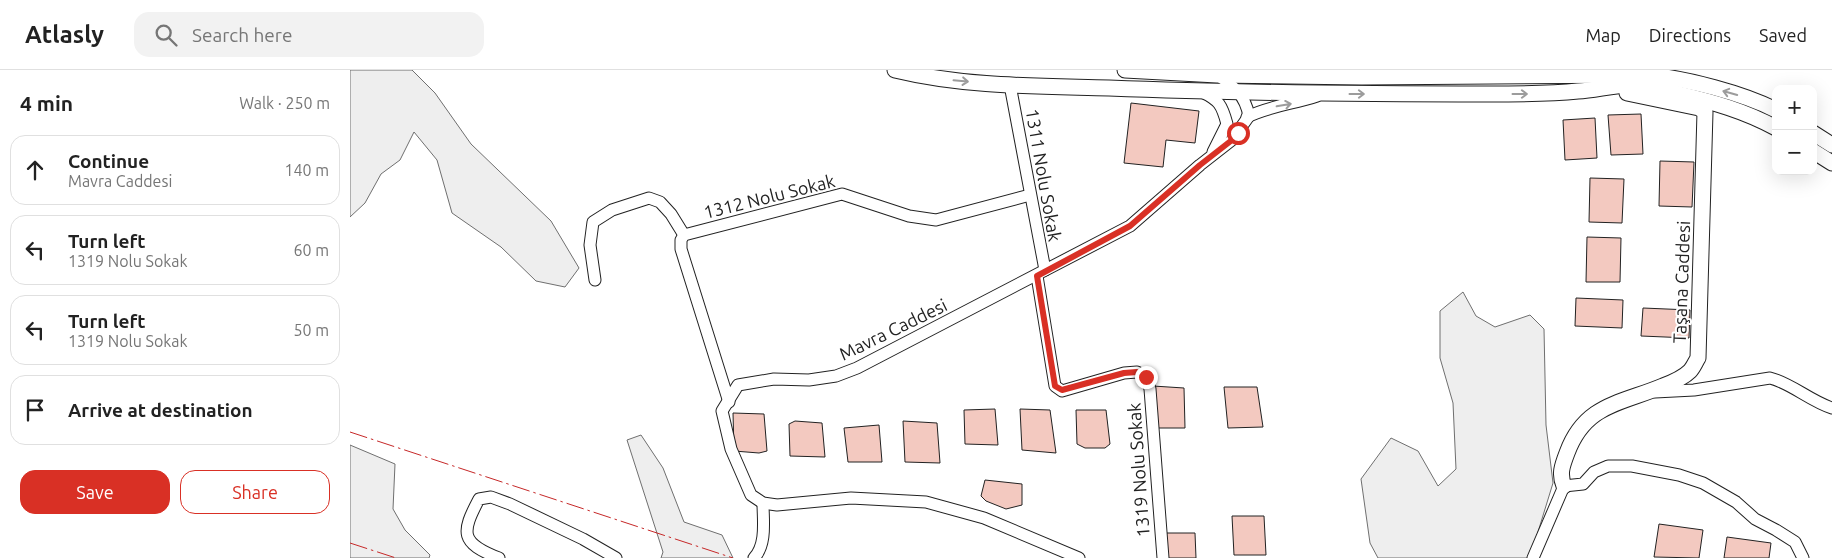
<!DOCTYPE html>
<html lang="en">
<head>
<meta charset="utf-8">
<style>
	:root { --surface:#fff; --page:#f2f2f2; --text:#222; --muted:#767676; --line:#e0e0e0; --accent:#d93025 }
	body { margin:0; font-family:Ubuntu,sans-serif; background:var(--page); color:var(--text) }
	.controls { position:absolute; right:15px; top:15px; display:grid; overflow:hidden; border-radius:10px; box-shadow:0 5px 20px #0002 }
	.controls button { width:45px; height:45px; display:grid; place-items:center; padding:0; border:0; border-bottom:1px solid var(--line); background:var(--surface); color:var(--text); font:25px sans-serif }
	.stop { position:absolute; width:15px; height:15px; margin:-11px; border:4px solid #d93025; border-radius:50%; background:#fff }
	.stop.end { background:#d93025; border-color:#fff; box-shadow:0 1px 5px #0008 }
	.list { margin:0; padding:0; list-style:none }
	h2 { display:flex; justify-content:space-between; align-items:center; height:65px; margin:0; padding:0 20px; font-size:21px }
	h2 small { font-size:16px; font-weight:400; color:var(--muted) }
	.list li { display:grid; grid-template-columns:32px 1fr auto; gap:15px; align-items:center; box-sizing:border-box; height:70px; margin:0 10px 10px; padding:0 10px; border:1px solid var(--line); border-radius:15px }
	.list b { display:block; font-size:19px; white-space:nowrap }
	.list p { margin:0; font-size:16px; white-space:nowrap; color:var(--muted) }
	.list em { font-size:16px; font-style:normal; color:var(--muted) }
	.actions { display:flex; gap:10px; padding:15px 20px }
	.actions a { flex:1; padding:11px 0; border:1px solid var(--accent); border-radius:15px; text-align:center; font-size:18px; color:var(--accent) }
	.actions .main { background:var(--accent); color:#fff }
	.icon { flex:none; width:28px; height:28px; fill:none; stroke:currentColor; stroke-width:2; stroke-linecap:round; stroke-linejoin:round }
	.map { position:relative; flex:none; width:1482px; height:488px; overflow:hidden }
	header { display:flex; align-items:center; gap:30px; box-sizing:border-box; height:70px; padding:0 25px; background:var(--surface); border-bottom:1px solid var(--line) }
	header strong { font-size:24px }
	nav { display:flex; gap:28px; margin-inline-start:auto; font-size:18px }
	.search { width:350px; height:45px; background:var(--page); display:flex; align-items:center; gap:12px; box-sizing:border-box; padding:0 18px; border-radius:15px; color:var(--muted); font-size:19px }
	main { display:flex }
	aside { flex:1; background:var(--surface) }
	.map>svg:first-child { display:block }
	.green { fill:#eee; stroke:#6f6f6f }
	.building { fill:#f3c9c0; stroke:#222 }
	.lines { fill:none; stroke-linecap:round; stroke-linejoin:round }
	.street-casing { stroke:#222; stroke-width:13 }
	.secondary-casing { stroke:#222; stroke-width:17 }
	.street { stroke:#fff; stroke-width:11 }
	.secondary { stroke:#fff; stroke-width:15 }
	.power { stroke:#c62828; stroke-width:1; stroke-dasharray:18 4 2.5 4; stroke-linecap:butt }
	.oneway { stroke:#9c9c9c }
	.route { stroke:#d93025; stroke-width:6 }
	.labels { text-anchor:middle; dominant-baseline:central; stroke-width:4; stroke-linejoin:round; paint-order:stroke }
	.street-label { font-size:18px; fill:#222; stroke:#fff }
</style>
</head>
<body>
<header>
<strong>Atlasly</strong>
<div class="search"><svg class="icon" aria-label="search" viewBox="0 0 24 24"><circle cx="10" cy="10" r="6"/><path d="M15 15l6 6"/></svg>Search here</div>
<nav><a>Map</a><a>Directions</a><a>Saved</a></nav>
</header>
<main>
<aside>
<h2>4 min<small>Walk · 250 m</small></h2>
<ul class="list">
<li><svg class="icon" aria-label="ahead" viewBox="0 0 24 24"><path d="M12 20V5M6 11l6-6 6 6"/></svg><div><b>Continue</b><p>Mavra Caddesi</p></div><em>140 m</em></li>
<li><svg class="icon" aria-label="left" viewBox="0 0 24 24"><path d="M17 20v-9H6M10 6l-5 5 5 5"/></svg><div><b>Turn left</b><p>1319 Nolu Sokak</p></div><em>60 m</em></li>
<li><svg class="icon" aria-label="left" viewBox="0 0 24 24"><path d="M17 20v-9H6M10 6l-5 5 5 5"/></svg><div><b>Turn left</b><p>1319 Nolu Sokak</p></div><em>50 m</em></li>
<li><svg class="icon" aria-label="arrive" viewBox="0 0 24 24"><path d="M6 21V4h12l-3 4 3 4H6"/></svg><div><b>Arrive at destination</b></div></li>
</ul>
<div class="actions"><a class="main">Save</a><a>Share</a></div>
</aside>
<div class="map">
<svg width="1482" height="488" viewBox="0 0 1482 488">
	<rect width="100%" height="100%" fill="#fff"/>
	<g class="green">
		<path d="M0 0H62L85 23 121 74 201 151 229 198 215 217 186 211 151 177 102 143 87 90 64 62 50 90 31 104 15 133 0 147Z"/>
		<path d="M1113 222 1126 246 1145 257 1180 245 1194 259 1196 355 1203 413 1180 488H1028L1020 473 1011 409 1041 368 1068 381 1088 416 1106 399 1103 333 1090 288V241Z"/>
		<path d="M291 365 313 398 334 452 372 465 383 488H311L313 482 277 370Z"/>
		<path d="M0 375 45 394 43 439 55 460 80 485 79 488H0Z"/>
	</g>
	<g class="building">
		<path d="M781 33 849 41 845 73 816 70 813 97 774 93Z"/>
		<path d="M1291 44 1293 84 1261 85 1258 45Z"/>
		<path d="M1245 48 1247 88 1215 90 1213 50Z"/>
		<path d="M1310 91 1344 92 1342 137 1309 136Z"/>
		<path d="M1240 108 1274 109 1272 153 1239 152Z"/>
		<path d="M1237 167 1271 168 1270 212H1236Z"/>
		<path d="M1226 228 1273 230 1272 258 1225 256Z"/>
		<path d="M1293 238 1340 240 1339 268 1291 266Z"/>
		<path d="M803 316 834 318 835 358H806Z"/>
		<path d="M874 317H907L913 357 878 358Z"/>
		<path d="M645 339 648 375 615 374 614 340Z"/>
		<path d="M670 339 700 340 706 383 672 380Z"/>
		<path d="M726 340H756L760 374 755 378H735L727 374Z"/>
		<path d="M383 343 414 344 417 381 409 383 384 381Z"/>
		<path d="M445 351 472 353 475 387 440 386 439 354Z"/>
		<path d="M553 351 587 353 590 393 555 392Z"/>
		<path d="M529 355 532 392H498L494 358Z"/>
		<path d="M635 410 672 414V435L656 439 636 431 631 426Z"/>
		<path d="M882 446H914L916 485H884Z"/>
		<path d="M1309 454 1353 460 1349 488 1304 487Z"/>
		<path d="M813 463H845L846 488H815Z"/>
		<path d="M1377 467 1421 473 1419 488H1374Z"/>
	</g>
	<g class="lines">
		<g class="street-casing">
			<g id="street">
				<path d="M660 15 695 200"/>
				<path d="M852 22C869 30 872 35 877 54L863 82"/>
				<path d="M897 47C919 36 943 34 967 26"/>
				<path d="M687 206 705 316 712 321 774 303 787 302 796 307 800 319 813 488"/>
				<path d="M245 210 240 175 243 152 262 140 299 128 310 132 321 144 334 165"/>
				<path d="M1305 322 1344 320 1420 308C1441 313 1460 331 1482 338"/>
				<path d="M379 332 331 179V170L334 165 492 124 559 146 586 150 680 125"/>
				<path d="M149 488C110 473 111 463 129 429L141 427 160 434 233 469 266 488"/>
				<path d="M404 488C417 474 413 450 413 433"/>
				<path d="M729 488 634 448 576 432 501 428 427 435 413 433 401 425 381 379 372 341 388 315 424 309 459 310 486 306 507 298 780 156 850 95 882 70 899 46C895 25 884 16 867 5"/>
				<path d="M1183 488 1214 416 1233 414 1244 402 1258 396H1282L1329 405 1353 413 1386 432 1405 449 1426 460 1445 472 1453 488"/>
			</g>
		</g>
		<g class="secondary-casing">
			<g id="secondary">
				<path d="M545 0C615 17 688 16 759 18 885 23 1012 24 1139 24 1168 24 1198 24 1228 21 1246 20 1263 15 1281 15 1298 15 1313 20 1329 24 1363 32 1395 41 1426 58"/>
				<path d="M775 0 867 5 1012 7 1300 5C1338 9 1392 23 1426 40"/>
				<path d="M1463 63 1482 75"/>
				<path d="M1463 81 1482 93"/>
				<path d="M1214 416C1209 404 1212 396 1217 383 1235 334 1270 334 1313 316 1321 313 1333 308 1340 301 1343 298 1345 293 1348 288L1355 42 1349 38 1277 23"/>
			</g>
		</g>
		<use href="#street" class="street"/>
		<use href="#secondary" class="secondary"/>
		<g class="power">
			<path d="M0 362 383 488"/>
			<path d="M0 473 46 488"/>
		</g>
	</g>
	<defs><path id="oneway-shaft" d="M-6 0H5M1.5-3L5.5 0L1.5 3" fill="none" stroke-width="1.6" stroke-linecap="round" stroke-linejoin="round" transform="scale(1.25)"/></defs>
	<g class="oneway">
		<use href="#oneway-shaft" transform="translate(611 11) rotate(5)"/>
		<use href="#oneway-shaft" transform="translate(1380 23) rotate(-164)"/>
		<use href="#oneway-shaft" transform="translate(1007 24)"/>
		<use href="#oneway-shaft" transform="translate(1170 24)"/>
		<use href="#oneway-shaft" transform="translate(934 35) rotate(-10)"/>
	</g>
	<g class="lines">
		<path class="route" d="M796 307 787 302 774 303 712 320 705 316 687 206 780 156 850 95 882 70 888 63"/>
	</g>
	<g class="labels">
		<g class="street-label">
			<text transform="translate(694 105) rotate(80)">1311 Nolu Sokak</text>
			<text transform="translate(419 126) rotate(-14)">1312 Nolu Sokak</text>
			<text transform="translate(1331 212) rotate(-88)">Taşana Caddesi</text>
			<text transform="translate(543 259) rotate(-26)">Mavra Caddesi</text>
			<text transform="translate(788 400) rotate(-94)">1319 Nolu Sokak</text>
		</g>
	</g>
</svg>
<div class="controls">
<button>+</button>
<button>−</button>
</div>
<div class="stop" style="left:888px;top:63px"></div>
<div class="stop end" style="left:796px;top:307px"></div>
</div>
</main>
</body>
</html>
